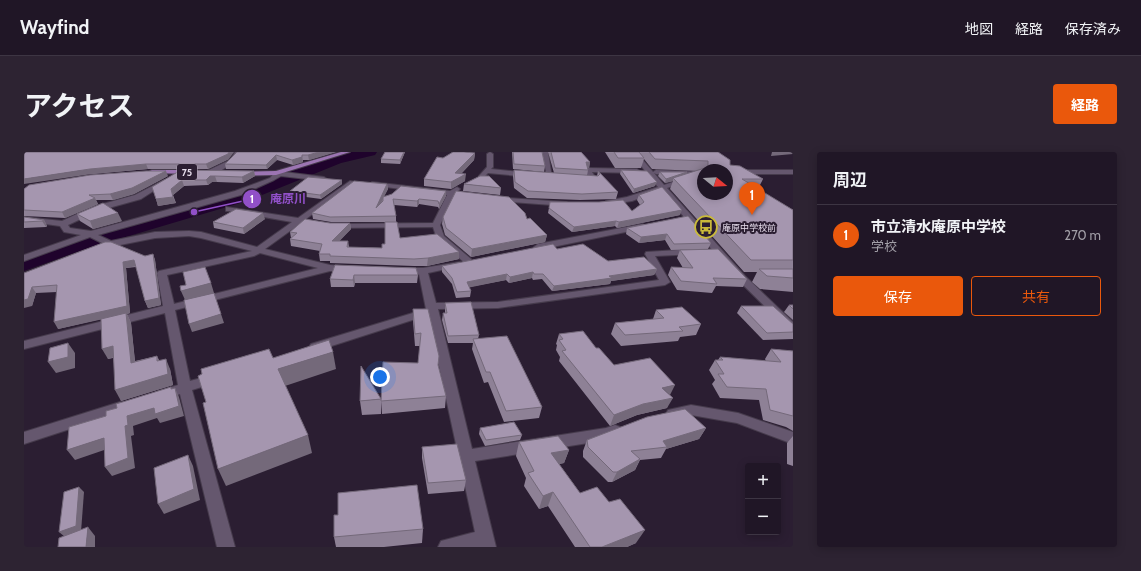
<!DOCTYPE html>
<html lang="ja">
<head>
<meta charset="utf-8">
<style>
	:root { --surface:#201626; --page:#2d2332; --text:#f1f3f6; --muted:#a29fa7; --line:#3d3543; --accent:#ea580c }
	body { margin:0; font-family:Cabin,"Noto Sans JP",sans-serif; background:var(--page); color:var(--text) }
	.controls { position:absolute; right:12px; bottom:12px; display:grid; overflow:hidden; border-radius:4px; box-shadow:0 2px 10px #0003 }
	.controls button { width:36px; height:36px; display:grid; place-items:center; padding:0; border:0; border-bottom:1px solid var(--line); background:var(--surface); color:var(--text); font:20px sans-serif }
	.compass { position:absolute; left:673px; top:12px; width:36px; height:36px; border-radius:50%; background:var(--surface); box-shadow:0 2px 10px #0003; rotate:108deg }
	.you { position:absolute; left:356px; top:225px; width:14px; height:14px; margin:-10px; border:3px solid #fff; border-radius:50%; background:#1a73e8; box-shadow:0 0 0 6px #1a73e833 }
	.badge { display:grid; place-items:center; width:26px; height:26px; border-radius:50%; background:var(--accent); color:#fff; font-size:13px; font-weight:700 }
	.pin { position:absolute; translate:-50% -33px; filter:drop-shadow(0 1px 2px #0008) }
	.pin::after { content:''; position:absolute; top:21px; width:14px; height:12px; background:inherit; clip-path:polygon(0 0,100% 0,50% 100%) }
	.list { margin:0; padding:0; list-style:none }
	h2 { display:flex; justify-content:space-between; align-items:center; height:52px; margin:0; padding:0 16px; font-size:17px }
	h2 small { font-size:13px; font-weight:400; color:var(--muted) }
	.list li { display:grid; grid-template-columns:26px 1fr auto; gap:12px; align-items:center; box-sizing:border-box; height:60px; padding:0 16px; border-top:1px solid var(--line) }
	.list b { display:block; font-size:15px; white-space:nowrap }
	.list p { margin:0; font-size:13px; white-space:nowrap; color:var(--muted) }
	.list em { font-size:13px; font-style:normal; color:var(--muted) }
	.actions { display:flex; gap:8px; padding:12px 16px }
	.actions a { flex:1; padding:9px 0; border:1px solid var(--accent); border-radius:4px; text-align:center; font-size:14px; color:var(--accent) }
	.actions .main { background:var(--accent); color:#fff }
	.map { position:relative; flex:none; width:769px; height:395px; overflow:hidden; border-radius:4px }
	header { display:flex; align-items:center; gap:24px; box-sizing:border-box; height:56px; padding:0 20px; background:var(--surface); border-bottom:1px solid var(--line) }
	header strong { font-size:19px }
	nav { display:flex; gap:22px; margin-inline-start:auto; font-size:14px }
	.intro { display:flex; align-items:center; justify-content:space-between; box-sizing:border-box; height:96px; padding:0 24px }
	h1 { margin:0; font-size:28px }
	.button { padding:10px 18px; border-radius:4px; background:var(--accent); color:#fff; font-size:14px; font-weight:700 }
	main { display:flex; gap:24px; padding:0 24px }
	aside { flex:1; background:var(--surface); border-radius:4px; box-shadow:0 2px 10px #0003 }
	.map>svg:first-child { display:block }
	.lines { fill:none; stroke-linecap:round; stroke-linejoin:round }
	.river { fill:#1f032c; fill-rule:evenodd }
	.street-casing { stroke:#463b4c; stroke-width:2 }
	.primary-casing { stroke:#463b4c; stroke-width:2 }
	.street { fill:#65576e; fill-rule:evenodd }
	.primary { fill:#9c75b3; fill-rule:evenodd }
	.wall { fill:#8e8196 }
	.shaded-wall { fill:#74697a }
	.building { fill:#a596af; stroke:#74697a; fill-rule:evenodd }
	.labels { text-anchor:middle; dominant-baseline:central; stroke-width:4; stroke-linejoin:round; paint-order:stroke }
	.far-poi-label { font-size:9px; fill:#e7deec; stroke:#2b1e32; text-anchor:start }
	.shield { fill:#2b1e32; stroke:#afa4b4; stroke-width:1 }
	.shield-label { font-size:10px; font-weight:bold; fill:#e7deec }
	.leader { fill:none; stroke:#9150c8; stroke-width:1.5 }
	.callout-dot { fill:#9150c8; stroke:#2b1e32; stroke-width:1.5 }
	.mark-label { font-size:12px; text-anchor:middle; font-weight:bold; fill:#fff }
	.callout-label { font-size:12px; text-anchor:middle; font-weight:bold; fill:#9150c8; stroke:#2b1e32; stroke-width:4; stroke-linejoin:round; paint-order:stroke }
</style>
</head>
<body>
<header>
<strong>Wayfind</strong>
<nav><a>地図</a><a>経路</a><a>保存済み</a></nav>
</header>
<div class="intro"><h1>アクセス</h1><a class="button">経路</a></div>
<main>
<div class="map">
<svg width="769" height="395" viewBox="0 0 769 395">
	<rect width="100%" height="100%" fill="#2b1e32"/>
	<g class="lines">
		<path class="river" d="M325 0H353L351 3 317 11 223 49 61 97 0 119V104C69 79 141 64 210 41 249 29 285 8 325 0Z"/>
		<g class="street-casing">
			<g id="street">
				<path d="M211 0H217C211 10 196 23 183 21V19L206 8Z"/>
				<path d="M466 0 469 2V15L467 17 506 21 509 23 506 25 464 21 460 25H456L455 24 463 15V2Z"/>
				<path d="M518 0H524L528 26 523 25Z"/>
				<path d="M606 0H612L629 20 632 18 679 20V24L643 36 721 124 769 170V179L765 178 714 128 637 38 608 49 582 53V49L603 45 634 35ZM630 21 632 22 670 23 640 33Z"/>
				<path d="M564 16 613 17 616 19 613 21 568 20 573 28 572 29H557V27L565 26 561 18Z"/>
				<rect x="703" y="18" width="66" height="4"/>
				<path d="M252 19 300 25 303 27 300 29 257 24 250 28 217 43 74 83 87 89 131 80 165 79 177 80 233 95 268 70 205 59H202V55L274 66 326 29 331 30 282 67V71H277L241 97 306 113 329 115V119H306L151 158 166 229 192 222 197 223 198 226 197 229 168 238 211 395H193L156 242 137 248 132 246 130 243 132 240 154 233 141 161 0 197V189L139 154 133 121 135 119 228 99 177 86 165 84 131 86 86 95 66 85 0 109V103L57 83 40 80 36 74 0 69V65L38 69 68 55 111 43 140 28 145 29 117 47 74 59 44 73 46 76 67 79 211 39 246 26ZM236 101 294 116 150 152 143 123 230 104Z"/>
				<path d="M348 30 426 39 433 35 436 37 433 40 450 42V46H447L430 44 416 73 420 84 447 107V111H441L413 87 409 75 308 76V72H311L409 71 423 43 346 33 345 32Z"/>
				<path d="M470 45 542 50 546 52 542 54 473 49H470Z"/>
				<path d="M618 72 622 74 621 76 514 98 510 95 514 92Z"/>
				<path d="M670 97 673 98V102L631 104 646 130 641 133 474 156 414 157 448 297 582 276 591 273 596 275 598 279 596 283 583 288 451 309 472 395H414L417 389 451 380 404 163 295 198 291 199 285 195 287 192 402 157 395 122 374 120V116H399L436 110V114L404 121 412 151 474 150 635 128 621 102 622 100Z"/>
				<path d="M96 250 101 251 103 255 101 259 0 292V280Z"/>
				<path d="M667 253 714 261 769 280V292L713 271 667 263 649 267 644 266 642 262 644 258Z"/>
			</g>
		</g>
		<g class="primary-casing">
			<g id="primary">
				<path d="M317 0H326L252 23 216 24 213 22 216 20 252 19Z"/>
				<path d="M128 18H169L172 20 169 22 126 21V19Z"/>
			</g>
		</g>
		<use href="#street" class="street"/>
		<use href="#primary" class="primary"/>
	</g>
	<g class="wall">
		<path d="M0 0 205 7 184 17H124L68 22Z"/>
		<path d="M213 0H312L285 8H279V10L269 13 253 8 243 17H202L201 12Z"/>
		<path d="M381 0 376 12 357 11V7Z"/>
		<path d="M488 0H518L521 14 520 20 489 17Z"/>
		<path d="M524 0H557L566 10 565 16H564V18L563 24H573L574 19 594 40 592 47 556 48 503 46 490 36 489 24 490 18 530 21Z"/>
		<path d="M581 0H694L706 13 739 27 734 37 769 58V140L736 137 728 130 733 120H720L646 37 649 29 641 31 634 24 636 20 662 22 674 19 628 17 620 7 617 16H591Z"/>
		<path d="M451 1 450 8 437 22 441 29 427 37 400 34V27L419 6Z"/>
		<path d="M157 18 230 19 231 24 219 31 193 30H188L184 33 160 34 149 43 152 51 134 54 132 47Z"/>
		<path d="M597 18 631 34 609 41 596 22Z"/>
		<path d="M144 24 110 42 89 48H72L74 52 41 66 0 64V37Z"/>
		<path d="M318 28V32L297 47 267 43 266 39Z"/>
		<path d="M363 32 364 37 360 44 422 39V44L415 57 414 55 395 52 393 55 370 53 372 64V70H307L289 67 288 61Z"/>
		<path d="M440 32 477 36 476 43 439 39Z"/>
		<path d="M615 43 656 63 593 76 591 74 548 80 524 61 526 50 608 59 616 53 613 48Z"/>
		<path d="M53 62 98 69 69 77 56 69Z"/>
		<path d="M664 64 687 91 684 97 647 98 641 88 615 91 602 82 603 76Z"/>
		<path d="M0 65 20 68 23 74 22 75 0 76Z"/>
		<path d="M419 65 503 67 523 83 521 90 447 105 421 83 418 72Z"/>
		<path d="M241 67 220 82 190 76 189 70Z"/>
		<path d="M306 71H326L327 77 315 89H324L325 95 358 96 361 92 376 86 435 100V107L403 114H390L306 111V109H296L295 102 296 99 267 94 266 87 267 86 266 80Z"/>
		<path d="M533 97 584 109 633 117 630 123 587 129 586 132 528 139 518 127 509 128 508 126 485 131 482 128 445 135 447 139 446 145 432 146 428 132 418 120V114Z"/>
		<path d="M656 98 723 127 719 135 692 134 688 141 653 138 644 123 647 115 659 116 653 106Z"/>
		<path d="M129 102 131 108 137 153 124 156 121 149 112 115 102 116 106 161 103 162 107 171 111 209 133 204 135 208 146 217 149 233 97 249 89 206 84 207 77 167 34 177 33 140 12 141 8 154 0 121 121 104Z"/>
		<path d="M311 113 394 123 393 131H331L330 135H307L306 127Z"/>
		<path d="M421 151 455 183 454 187 518 255 515 266 480 270 464 230 460 231 448 197 449 191H424L418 168 419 161H421Z"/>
		<path d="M765 153H769V168L760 160Z"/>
		<path d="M717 154 769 172V187L739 188 713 161Z"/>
		<path d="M389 157 414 213 422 244 421 256 358 262 357 249 394 211 396 194H391L389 169Z"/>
		<path d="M632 158 677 172 672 183 656 185 654 189 597 194 587 182 591 171 629 167Z"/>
		<path d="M535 182 572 196 590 213 646 243 643 256 613 263 586 274 535 209 536 205 532 198 533 193 532 192Z"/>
		<path d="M747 197 769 199V279L762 275 739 268 735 248 696 246 688 232 691 228 685 218 691 208H694L696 205 742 209 741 207Z"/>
		<path d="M357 247V262L338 263 336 249Z"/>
		<path d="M456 276 498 283 496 288 461 294 455 282Z"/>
		<path d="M682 276 675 287 642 297 637 306 616 308 611 318 588 330H584L559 305V299L563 288Z"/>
		<path d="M769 284V314L763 312V291Z"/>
		<path d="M495 290 545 298 540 311 535 312 556 341 612 391 603 395H551L524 354 515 357 500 334 502 326 492 304Z"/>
		<path d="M398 295 442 328 440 339 404 342 398 306Z"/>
		<path d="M314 363 399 377 398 391 360 395H312L310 385Z"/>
	</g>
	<g class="shaded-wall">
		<path d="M205 0H210L205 7 184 17 182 12Z"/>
		<path d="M295 0H312L285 8 284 3Z"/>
		<path d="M380 0H381L376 12V8Z"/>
		<path d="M748 0H769V2L747 4Z"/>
		<path d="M451 1 450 8 432 27 442 22 441 29 427 37V30L431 21Z"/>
		<path d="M252 3 253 8 243 17 242 13Z"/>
		<path d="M278 3 279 10 269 13 268 8Z"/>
		<path d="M562 10H566L565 16H561Z"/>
		<path d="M122 12 124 17 68 22 0 32V27L66 17Z"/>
		<path d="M142 19 144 24 110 42 89 48 86 42Z"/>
		<path d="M230 19 231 24 219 31 218 25Z"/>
		<path d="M663 20 661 24 649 26V29L641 31 642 27Z"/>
		<path d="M186 24H191L193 30H188L184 33 182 28Z"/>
		<path d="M158 28 160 34 149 43 147 37Z"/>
		<path d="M318 28V32L297 47 296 43Z"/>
		<path d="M633 30 631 34 609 41 610 37Z"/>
		<path d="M363 32 364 37 352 61V56Z"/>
		<path d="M422 39V44L415 57V52Z"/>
		<path d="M149 45 152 51 134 54 132 47Z"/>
		<path d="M71 46 74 52 41 66 38 60Z"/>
		<path d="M395 47V52L393 55V49Z"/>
		<path d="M658 58 656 63 593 76 595 70Z"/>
		<path d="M94 61 98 69 69 77 66 69Z"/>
		<path d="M239 61 241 67 220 82 219 76Z"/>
		<path d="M20 68 23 74 22 75 18 69Z"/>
		<path d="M592 69 591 74 548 80 550 75Z"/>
		<path d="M326 71 327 77 309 96 308 89Z"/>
		<path d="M643 82 641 88 615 91 617 85Z"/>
		<path d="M523 83 521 90 447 105 448 97Z"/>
		<path d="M435 100V107L403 114 404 106Z"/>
		<path d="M129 102 131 108 137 153 124 156 121 149Z"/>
		<path d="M110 108 113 114 102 116 106 161 103 162 107 171 112 221 107 211 102 162 34 177 30 170 99 110Z"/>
		<path d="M633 117 630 123 587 129 586 132 528 139 530 134 585 124Z"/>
		<path d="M509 120 508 126 485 131 486 125Z"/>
		<path d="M483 122 482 128 443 136V130Z"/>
		<path d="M330 123 331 131 330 135 329 128Z"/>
		<path d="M187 131 190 141 161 148 157 139Z"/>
		<path d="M8 135 12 141 8 154 0 156V148Z"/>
		<path d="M197 162 200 171 168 180 165 172Z"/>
		<path d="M44 191 51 201V216L32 221 24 210Z"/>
		<path d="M89 194 94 204 84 207 78 197Z"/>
		<path d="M309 200 312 217 258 235 254 217Z"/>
		<path d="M142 207 146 217 149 233 97 249 91 238Z"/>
		<path d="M651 233 646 243 638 236Z"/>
		<path d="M151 236 155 245 160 264 136 271 133 266 109 274 110 283 107 284 111 316 88 324 81 315 101 274 103 264Z"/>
		<path d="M649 246 643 256 613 263 586 274 590 263 619 252Z"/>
		<path d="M682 276 675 287 642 297 643 295 639 289Z"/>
		<path d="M284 283 288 301 202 334 194 317Z"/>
		<path d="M80 286 86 296 51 308 43 298Z"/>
		<path d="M545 298 540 311 522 315 527 301Z"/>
		<path d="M164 303 169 314 176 348 140 362 134 352Z"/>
		<path d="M616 307 611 318 588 330 593 320Z"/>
		<path d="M55 335 60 340 57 380 41 385 35 380Z"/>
		<path d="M529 340 524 354 515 357 519 344Z"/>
		<path d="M64 375 71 384V395H62Z"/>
		<path d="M621 378 612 391 603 395H578Z"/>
	</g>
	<g class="building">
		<path d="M0 0H205L204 2 182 12H122L66 17 0 27Z"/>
		<path d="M213 0H295L284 3H278V5L268 8 252 3 242 13 201 12Z"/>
		<path d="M361 0H380L376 8 357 7Z"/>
		<path d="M429 0H440L451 1 431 21 442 22 427 30 400 27 413 5 419 6Z"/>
		<path d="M489 0H518L521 14 490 12Z"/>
		<path d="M527 0H557L566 10H562L564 18 531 16Z"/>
		<path d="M590 0H615L620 6H594Z"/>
		<path d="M625 0H694L706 8V13L716 14 739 27H718L769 58V108H727L649 26 684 15V9L631 7ZM679 18H703V42H679Z"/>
		<path d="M157 18 230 19 218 25 191 24H186L182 28H158L147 37 149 45 132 47 128 35Z"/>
		<path d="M490 18 574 24 576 22 574 19 594 40 558 42 504 39 491 30Z"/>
		<path d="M597 18 623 19 633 30 610 37Z"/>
		<path d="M122 19H142L108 36 86 42 65 43 71 46 38 60 0 58V37L5 33 66 23Z"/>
		<path d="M636 20H663L642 27Z"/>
		<path d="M456 24H465L477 36 440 32Z"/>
		<path d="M284 25 318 28 296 43 266 39Z"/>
		<path d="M330 29 363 32 352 56 359 49V45L368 42 377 34 422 39 415 52 414 49 395 47 393 49 369 47 372 64 306 65 288 61Z"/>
		<path d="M638 35 658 58 595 70 592 69 550 75 525 56 526 50H575L599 48 608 59 620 50 615 43Z"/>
		<path d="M432 39 485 45 501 61 503 67 506 66 523 83 448 97 422 76 419 65Z"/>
		<path d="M79 51 94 61 66 69 53 62Z"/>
		<path d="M212 57 239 61 219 76 189 70Z"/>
		<path d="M664 64 687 91 650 92 643 82 617 85 603 76Z"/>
		<path d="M0 65 20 68 18 69 0 70Z"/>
		<path d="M281 67 306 71H326L308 89H324L323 95 358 96V92H361V70H373L376 86 413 82 435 100 404 106 390 107 306 104V102H295L298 92 266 87 273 81 266 80Z"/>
		<path d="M81 90H87L121 104 129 102 135 146 121 149 110 108 99 110 103 154 30 170 33 133 8 135 4 147 0 148V121Z"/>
		<path d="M529 92 533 97 559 92 584 109 620 105 633 117 585 124 588 126 530 134 519 122H510L509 120 486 125 483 122 443 130 447 139 433 140 428 126 418 114Z"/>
		<path d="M694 97 723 127 689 126 693 132 657 129 647 115 669 116 656 98Z"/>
		<path d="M311 113 392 116 394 123H330L329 128 306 127Z"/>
		<path d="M181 115 187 131 157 139 156 134 162 133 159 120Z"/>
		<path d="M735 117H769V126L743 124Z"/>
		<path d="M190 141 197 162 165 172 160 148Z"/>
		<path d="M447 150 455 183 424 184 419 161H423L421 151Z"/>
		<path d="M765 153H769V157Z"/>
		<path d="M717 154H749L769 172V180L743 181Z"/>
		<path d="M658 155 677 172 655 175 659 179 601 183 591 171 640 166 632 158Z"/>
		<path d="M389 157H404L415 204 414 213 422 244 357 249 359 210 394 211 397 181 391 182Z"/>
		<path d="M102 161 107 211 133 204V209L142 207 144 222 91 238 89 194 78 197 77 167Z"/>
		<path d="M559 179 572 196H575L590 213 626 206 651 233 638 236 649 246 619 252 590 263 538 199 542 198 535 188 539 187 535 182Z"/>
		<path d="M483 184 518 255 482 259 466 220H462L449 187Z"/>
		<path d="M305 188 309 200 254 217 284 283 194 317 179 251 182 250 174 224 178 222 177 217 245 197 249 206Z"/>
		<path d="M44 191V205L24 210 26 196Z"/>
		<path d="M747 197 769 199V264L746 258 742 237 703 235 694 222H700L691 208H699L696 205 757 210Z"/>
		<path d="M337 214 357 247 336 249Z"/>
		<path d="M147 235V237L151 236 155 254 131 262 130 256 103 264 104 273 101 274 104 306 81 315 80 286 43 298 45 275 82 264V259L93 256 92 252Z"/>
		<path d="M661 257 682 276 639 289 643 295 607 299 616 307 593 320H589L564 295 563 288 623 265Z"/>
		<path d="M490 270 498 283 462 288 456 276Z"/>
		<path d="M534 284 545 298 527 301 556 341 573 335 585 350 596 347 621 378 578 395H566L529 340 519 344 504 321 510 319 495 290Z"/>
		<path d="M433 292 442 328 404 331 398 295Z"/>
		<path d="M164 303 170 337 134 352 130 316Z"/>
		<path d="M393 333 399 377 310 385V363H314V341Z"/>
		<path d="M55 335 52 374 35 380 40 340Z"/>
		<path d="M64 375 62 395H34L35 386Z"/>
	</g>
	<defs>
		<g id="bus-ring" transform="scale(1.15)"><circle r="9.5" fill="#2b1e32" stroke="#caba3a" stroke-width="1.5"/><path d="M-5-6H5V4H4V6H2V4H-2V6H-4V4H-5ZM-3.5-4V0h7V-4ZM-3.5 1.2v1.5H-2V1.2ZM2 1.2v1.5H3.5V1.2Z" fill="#caba3a"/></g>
	</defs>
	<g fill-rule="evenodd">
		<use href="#bus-ring" x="682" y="75"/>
	</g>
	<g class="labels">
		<g class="far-poi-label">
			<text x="698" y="75">庵原中学校前</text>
		</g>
		<rect class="shield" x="153" y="12" width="20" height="16" rx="3"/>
		<g class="shield-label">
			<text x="163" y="20">75</text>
		</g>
	</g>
	<path class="leader" d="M170 60L228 47"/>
	<g class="callout-dot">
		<circle cx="170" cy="60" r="4"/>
		<circle cx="228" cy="47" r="10"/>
	</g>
	<g class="mark-label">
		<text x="228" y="51">1</text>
	</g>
	<g class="callout-label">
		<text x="264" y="51">庵原川</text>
	</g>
</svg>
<div class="controls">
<button>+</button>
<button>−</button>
</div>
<svg class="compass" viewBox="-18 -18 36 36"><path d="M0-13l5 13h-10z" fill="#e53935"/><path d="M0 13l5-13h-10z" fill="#a29fa7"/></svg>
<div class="you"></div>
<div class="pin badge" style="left:728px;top:63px">1</div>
</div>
<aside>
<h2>周辺<small></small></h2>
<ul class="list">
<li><span class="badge">1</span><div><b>市立清水庵原中学校</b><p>学校</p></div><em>270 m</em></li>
</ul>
<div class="actions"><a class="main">保存</a><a>共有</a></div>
</aside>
</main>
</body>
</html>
